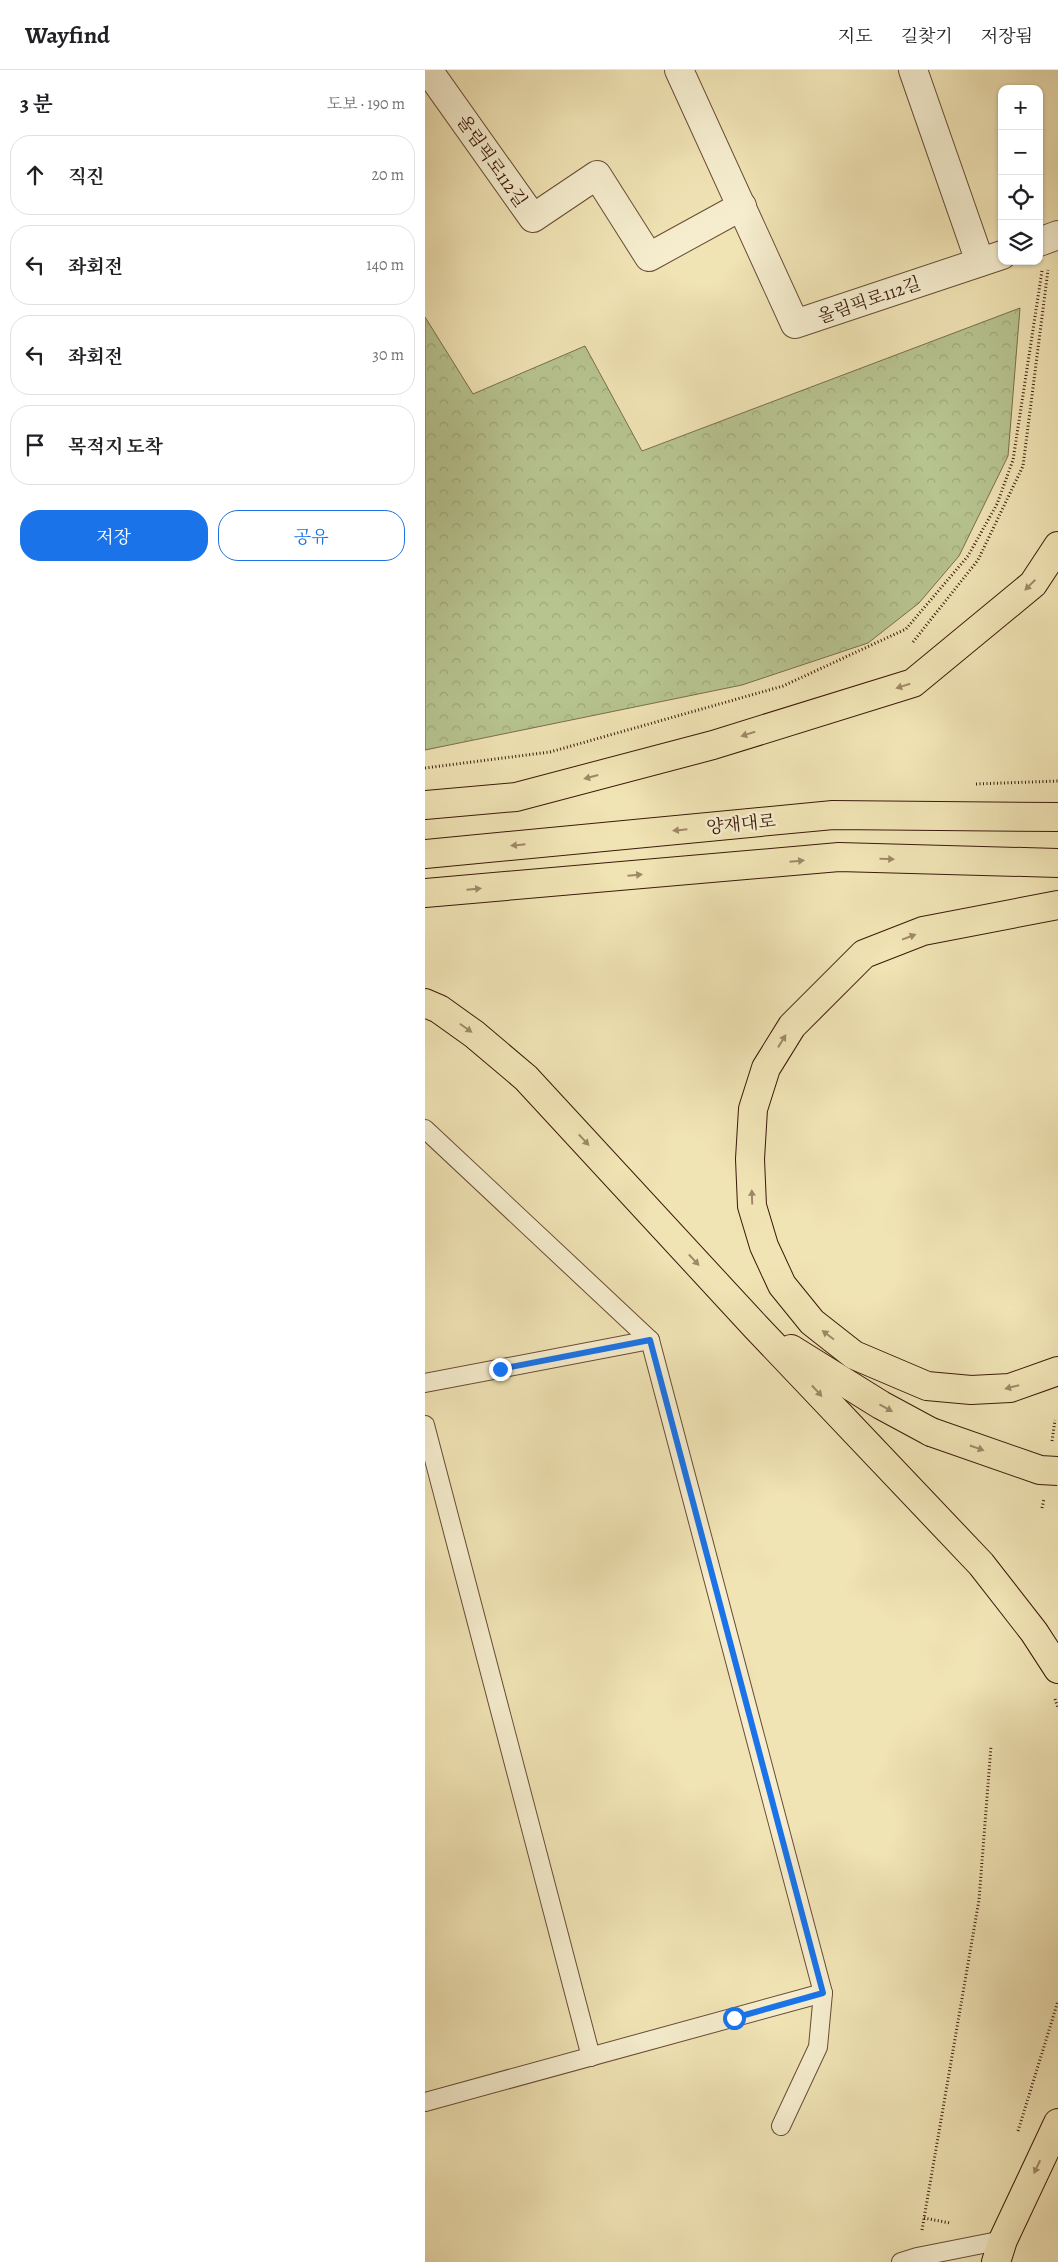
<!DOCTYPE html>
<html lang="ko">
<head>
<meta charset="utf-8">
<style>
	:root { --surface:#fff; --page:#f6f6f6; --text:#202124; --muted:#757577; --line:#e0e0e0; --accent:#1a73e8 }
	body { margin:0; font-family:Alegreya,"Noto Serif KR",serif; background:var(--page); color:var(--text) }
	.controls { position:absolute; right:15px; top:15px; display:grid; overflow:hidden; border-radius:10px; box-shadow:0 1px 4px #0004 }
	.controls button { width:45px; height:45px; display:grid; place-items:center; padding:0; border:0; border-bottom:1px solid var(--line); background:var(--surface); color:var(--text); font:25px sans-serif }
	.stop { position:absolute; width:15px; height:15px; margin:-11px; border:4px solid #1a73e8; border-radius:50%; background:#fff }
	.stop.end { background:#1a73e8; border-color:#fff; box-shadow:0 1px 5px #0008 }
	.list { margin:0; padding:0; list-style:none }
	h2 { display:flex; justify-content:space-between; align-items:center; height:65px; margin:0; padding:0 20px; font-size:21px }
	h2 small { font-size:16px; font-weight:400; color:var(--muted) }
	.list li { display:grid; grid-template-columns:32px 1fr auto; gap:15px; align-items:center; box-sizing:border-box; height:80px; margin:0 10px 10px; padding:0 10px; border:1px solid var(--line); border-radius:20px }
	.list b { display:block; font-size:19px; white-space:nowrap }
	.list em { font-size:16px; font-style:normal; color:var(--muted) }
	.actions { display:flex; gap:10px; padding:15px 20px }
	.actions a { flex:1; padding:11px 0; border:1px solid var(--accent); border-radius:20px; text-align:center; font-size:18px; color:var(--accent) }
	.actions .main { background:var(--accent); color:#fff }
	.icon { flex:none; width:28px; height:28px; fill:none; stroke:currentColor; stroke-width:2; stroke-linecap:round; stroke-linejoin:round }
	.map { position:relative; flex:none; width:633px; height:2192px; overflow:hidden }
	header { display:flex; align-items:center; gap:30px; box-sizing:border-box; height:70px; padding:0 25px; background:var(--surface); border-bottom:1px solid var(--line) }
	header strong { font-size:24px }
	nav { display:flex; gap:28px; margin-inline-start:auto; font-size:18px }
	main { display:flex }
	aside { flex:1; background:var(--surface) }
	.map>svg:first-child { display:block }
	.forest { fill:url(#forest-crowns); stroke:#7a6e4d }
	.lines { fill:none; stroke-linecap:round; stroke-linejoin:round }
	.service-casing { stroke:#694c35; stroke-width:20 }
	.minor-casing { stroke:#694c35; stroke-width:30 }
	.primary-casing { stroke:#3c190b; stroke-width:30 }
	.trunk-casing { stroke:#3c190b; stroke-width:30 }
	.path { stroke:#3c190b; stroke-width:3; stroke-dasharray:1 2.5; stroke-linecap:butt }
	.service { stroke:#f5edce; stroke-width:18 }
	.minor { stroke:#f5edce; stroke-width:28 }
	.primary { stroke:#f0e3b4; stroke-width:28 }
	.trunk { stroke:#f0e3b4; stroke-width:28 }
	.trunk-bridge-casing { stroke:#3c190b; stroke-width:30; stroke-linecap:butt }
	.trunk-bridge { stroke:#f0e3b4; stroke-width:28 }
	.oneway { fill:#9f8868 }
	.route { stroke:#1a73e8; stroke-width:6 }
	.labels { text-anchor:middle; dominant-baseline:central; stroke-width:5; stroke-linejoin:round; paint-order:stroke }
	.street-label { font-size:18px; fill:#3c190b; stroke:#f5edce }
</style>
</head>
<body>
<header>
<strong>Wayfind</strong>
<nav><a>지도</a><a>길찾기</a><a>저장됨</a></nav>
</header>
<main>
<aside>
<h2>3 분<small>도보 · 190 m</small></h2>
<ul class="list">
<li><svg class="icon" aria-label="ahead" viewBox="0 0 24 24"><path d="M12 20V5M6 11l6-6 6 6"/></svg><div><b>직진</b></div><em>20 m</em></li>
<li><svg class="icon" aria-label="left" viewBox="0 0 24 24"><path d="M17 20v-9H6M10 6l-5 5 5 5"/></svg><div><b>좌회전</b></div><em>140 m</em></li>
<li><svg class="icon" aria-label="left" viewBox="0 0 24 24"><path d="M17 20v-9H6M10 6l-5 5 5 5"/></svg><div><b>좌회전</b></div><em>30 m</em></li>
<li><svg class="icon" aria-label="arrive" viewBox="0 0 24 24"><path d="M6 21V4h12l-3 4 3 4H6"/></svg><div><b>목적지 도착</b></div></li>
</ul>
<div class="actions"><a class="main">저장</a><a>공유</a></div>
</aside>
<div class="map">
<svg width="633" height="2192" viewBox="0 0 633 2192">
	<defs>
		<pattern id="forest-crowns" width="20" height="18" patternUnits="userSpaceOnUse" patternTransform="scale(1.25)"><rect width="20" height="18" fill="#b7c48f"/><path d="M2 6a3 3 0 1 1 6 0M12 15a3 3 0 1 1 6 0" fill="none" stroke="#9ea87a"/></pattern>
	</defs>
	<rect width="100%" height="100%" fill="#f0e3b4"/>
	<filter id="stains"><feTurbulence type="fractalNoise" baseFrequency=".004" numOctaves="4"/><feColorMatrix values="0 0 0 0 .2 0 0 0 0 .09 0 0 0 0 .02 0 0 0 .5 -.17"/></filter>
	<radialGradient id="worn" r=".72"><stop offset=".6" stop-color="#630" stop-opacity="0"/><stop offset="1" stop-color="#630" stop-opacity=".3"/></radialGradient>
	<path class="forest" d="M595 238 583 386 534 486 494 533 443 573 317 615 0 680V247L48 324 160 276 217 381Z"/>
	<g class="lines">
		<g class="service-casing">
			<g id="service">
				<path d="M0 1059 225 1270 398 1923 393 1977 356 2056"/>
				<path d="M0 1313 225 1270"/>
				<path d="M0 1355 166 1987"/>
				<path d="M0 2032 398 1923"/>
				<path d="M476 2192 492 2187 578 2170"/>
			</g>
		</g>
		<g class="minor-casing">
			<g id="minor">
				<path d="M3 0 108 148 172 105 224 187 317 136"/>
				<path d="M254 0 370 254 577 185"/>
				<path d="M488 0 555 192"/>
				<path d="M614 172 633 165"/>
			</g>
		</g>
		<g class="primary-casing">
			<g id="primary">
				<path d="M0 784 408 745 633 747"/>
				<path d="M0 823 414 787 633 793"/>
			</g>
		</g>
		<g class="trunk-casing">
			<g id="trunk">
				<path d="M0 735 91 727 288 675 488 613 608 514 633 476"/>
				<path d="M633 835 498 861 439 884 367 956 341 998 328 1039 325 1089 327 1136 339 1176 357 1215 387 1252 429 1285 502 1316 546 1320 585 1318 633 1301"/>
				<path d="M0 933 14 939 49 964 101 1008 331 1257 556 1494 609 1562 633 1599"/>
				<path d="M366 1279 456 1335 506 1362"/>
				<path d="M571 2192 578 2170 633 2053"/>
			</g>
		</g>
		<g class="path">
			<path d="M488 572 553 490 598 396 623 200"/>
			<path d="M0 698 125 682 358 616 481 559 543 486 572 434 588 390 617 201"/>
			<path d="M551 714 633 711"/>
			<path d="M627 1371 630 1350"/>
			<path d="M617 1438 619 1429"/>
			<path d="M630 1629 633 1638"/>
			<path d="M593 2061 633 1931"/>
			<path d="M499 2148 525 2153"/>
			<path d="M497 2160 554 1830 566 1676"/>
		</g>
		<use href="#service" class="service"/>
		<use href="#minor" class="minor"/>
		<use href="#primary" class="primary"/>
		<use href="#trunk" class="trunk"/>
		<g class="trunk-bridge-casing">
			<path id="trunk-bridge" d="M506 1362 615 1400 633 1401"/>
		</g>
		<use href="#trunk-bridge" class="trunk-bridge"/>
	</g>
	<defs><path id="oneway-solid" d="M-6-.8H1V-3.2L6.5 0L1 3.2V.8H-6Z" transform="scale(1.25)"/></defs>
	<g class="oneway">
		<use href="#oneway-solid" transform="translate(605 515) rotate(135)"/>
		<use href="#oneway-solid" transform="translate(478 616) rotate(163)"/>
		<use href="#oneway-solid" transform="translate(323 664) rotate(163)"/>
		<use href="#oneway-solid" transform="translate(166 707) rotate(165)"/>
		<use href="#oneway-solid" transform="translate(255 760) rotate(174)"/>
		<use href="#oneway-solid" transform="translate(93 775) rotate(174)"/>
		<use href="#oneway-solid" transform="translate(462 789) rotate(2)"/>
		<use href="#oneway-solid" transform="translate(372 791) rotate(-5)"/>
		<use href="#oneway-solid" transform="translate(210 805) rotate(-5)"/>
		<use href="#oneway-solid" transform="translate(49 819) rotate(-5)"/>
		<use href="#oneway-solid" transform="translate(484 867) rotate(-21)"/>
		<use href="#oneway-solid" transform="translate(41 958) rotate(35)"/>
		<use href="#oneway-solid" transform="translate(357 971) rotate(-58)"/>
		<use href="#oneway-solid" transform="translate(159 1070) rotate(47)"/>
		<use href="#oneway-solid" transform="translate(327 1127) rotate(-92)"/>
		<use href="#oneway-solid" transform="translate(269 1190) rotate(47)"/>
		<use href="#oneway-solid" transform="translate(403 1265) rotate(-143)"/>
		<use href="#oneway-solid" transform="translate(587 1317) rotate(166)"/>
		<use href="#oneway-solid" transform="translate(392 1321) rotate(47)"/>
		<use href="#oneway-solid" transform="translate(461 1338) rotate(29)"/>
		<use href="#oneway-solid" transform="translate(552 1378) rotate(19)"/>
		<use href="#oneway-solid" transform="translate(612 2097) rotate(115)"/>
	</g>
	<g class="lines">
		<path class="route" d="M75 1299 225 1270 398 1923 309 1948"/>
	</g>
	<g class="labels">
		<g class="street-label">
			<text transform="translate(67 91) rotate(55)">올림픽로112길</text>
			<text transform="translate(444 230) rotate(-19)">올림픽로112길</text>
			<text transform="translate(316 754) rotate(-6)">양재대로</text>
		</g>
	</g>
	<rect width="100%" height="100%" filter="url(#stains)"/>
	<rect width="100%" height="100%" fill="url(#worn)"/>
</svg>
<div class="controls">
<button>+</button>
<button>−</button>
<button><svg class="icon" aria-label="locate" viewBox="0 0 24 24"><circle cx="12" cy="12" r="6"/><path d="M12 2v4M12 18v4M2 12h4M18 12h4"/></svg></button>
<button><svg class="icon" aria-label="layers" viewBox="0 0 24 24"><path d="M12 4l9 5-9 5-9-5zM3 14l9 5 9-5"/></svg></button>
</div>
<div class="stop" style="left:309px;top:1948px"></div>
<div class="stop end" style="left:75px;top:1299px"></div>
</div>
</main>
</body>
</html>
